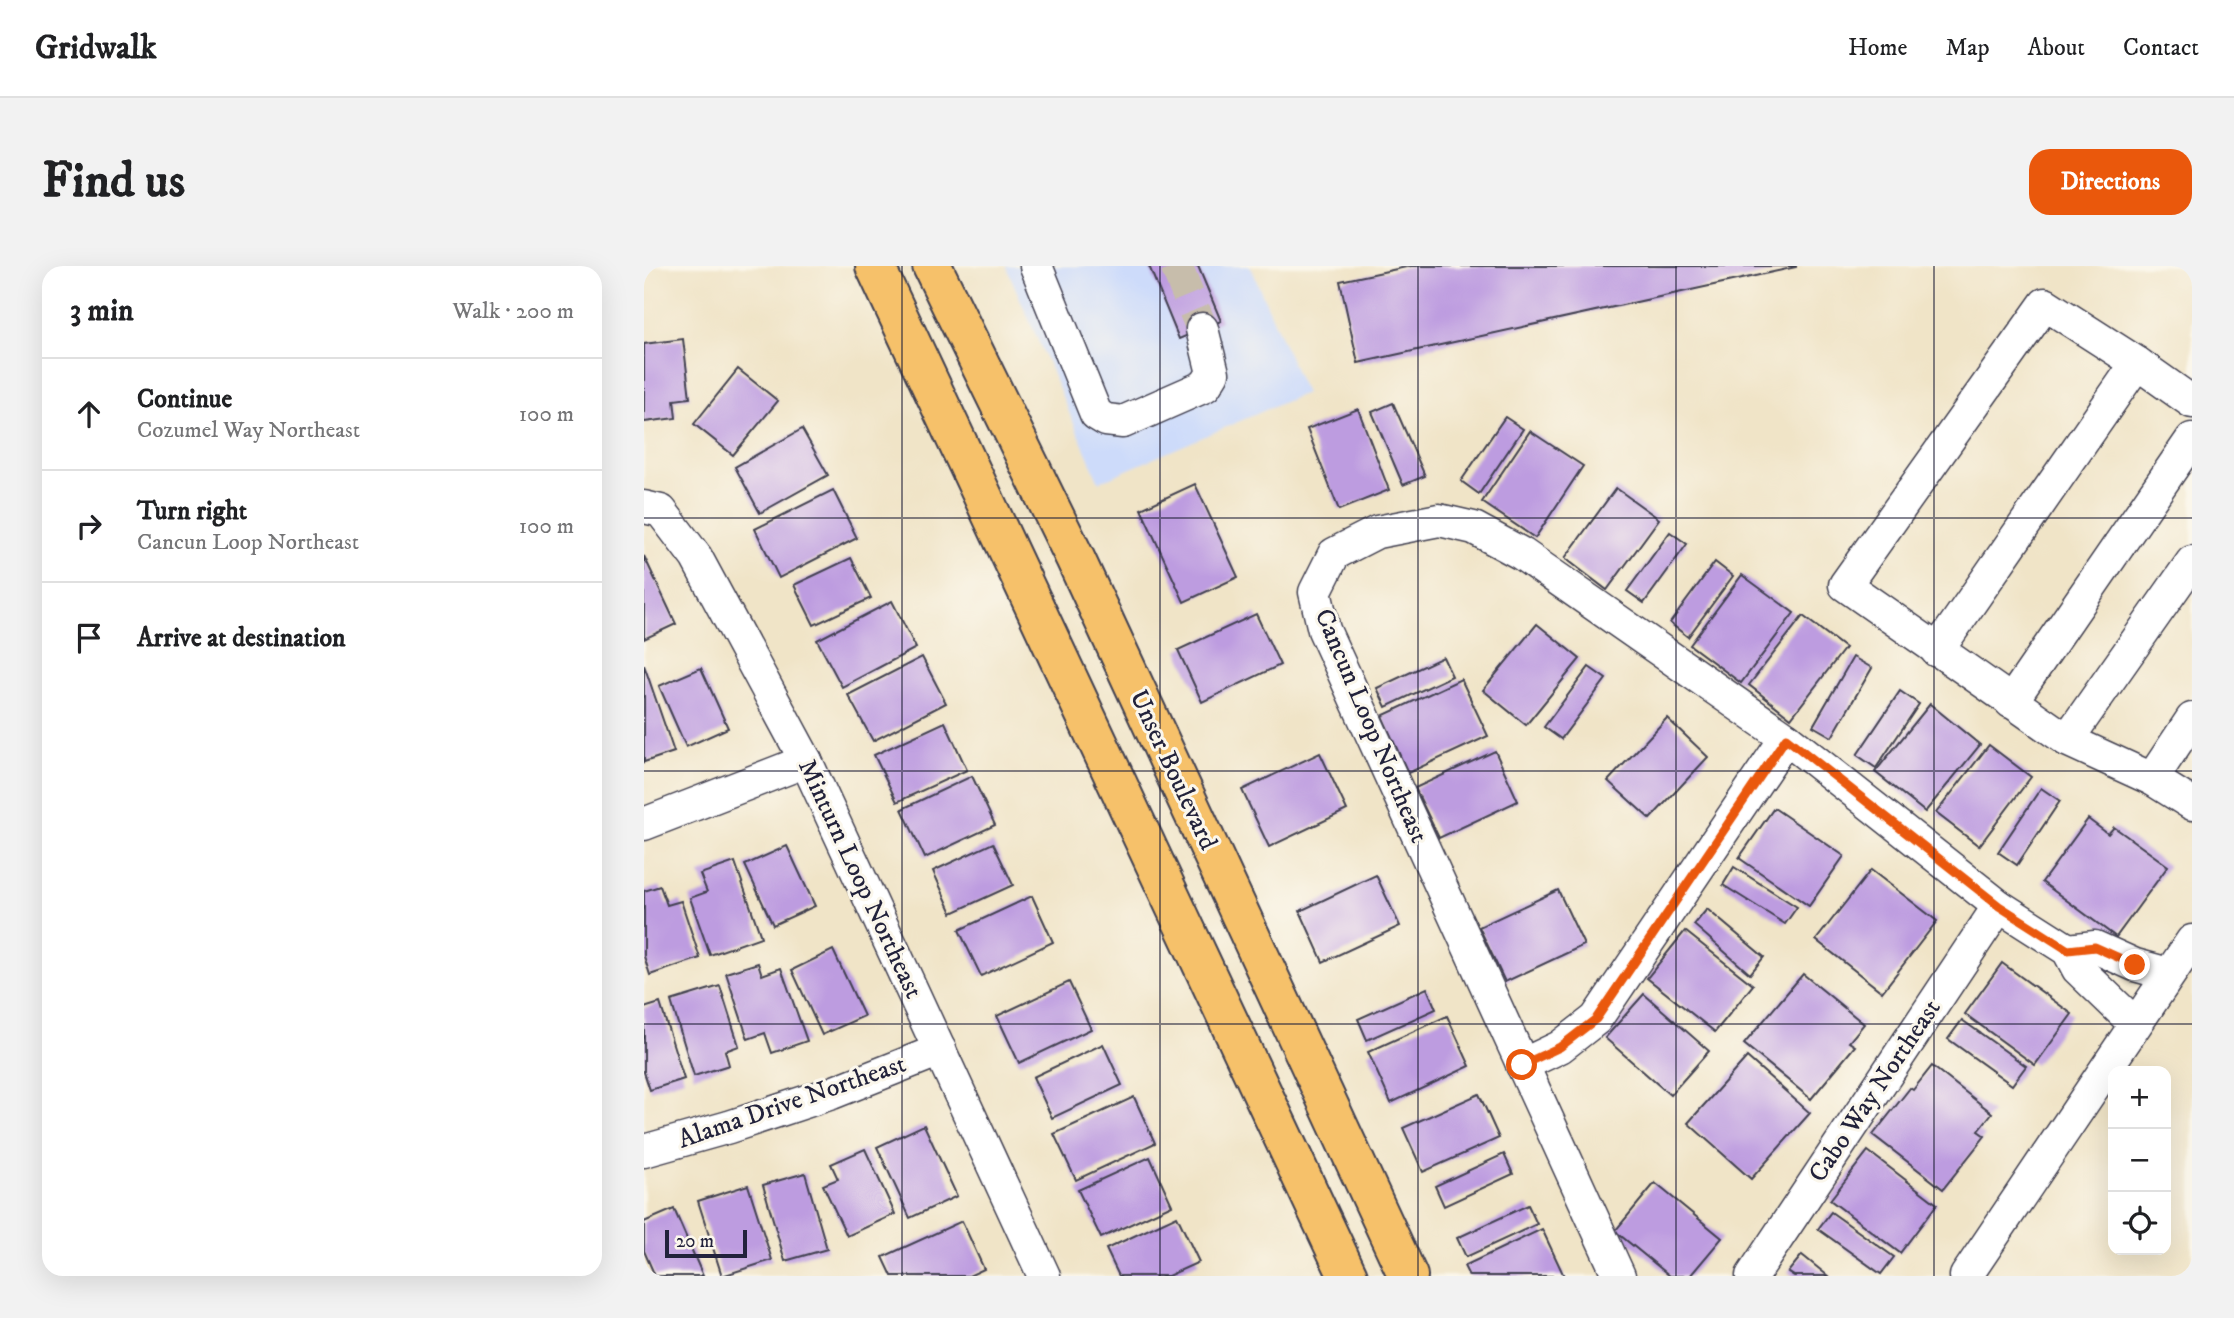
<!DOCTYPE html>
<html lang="en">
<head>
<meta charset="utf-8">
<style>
	:root { --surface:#fff; --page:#f2f2f2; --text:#202124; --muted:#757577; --line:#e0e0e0; --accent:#ea580c }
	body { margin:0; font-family:"IM FELL DW Pica",serif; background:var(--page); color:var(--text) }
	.controls { position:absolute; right:21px; bottom:21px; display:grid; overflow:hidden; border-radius:14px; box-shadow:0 7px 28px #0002 }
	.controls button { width:63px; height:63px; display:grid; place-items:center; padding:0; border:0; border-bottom:2px solid var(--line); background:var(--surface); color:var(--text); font:35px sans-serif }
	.scale { position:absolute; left:21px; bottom:18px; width:82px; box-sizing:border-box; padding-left:7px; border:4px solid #22223b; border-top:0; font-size:19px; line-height:24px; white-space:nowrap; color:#22223b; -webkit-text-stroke:5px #fbf7ec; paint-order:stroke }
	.stop { position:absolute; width:21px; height:21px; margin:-16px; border:5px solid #ea580c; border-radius:50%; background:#fff }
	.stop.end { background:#ea580c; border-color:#fff; box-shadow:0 2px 7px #0008 }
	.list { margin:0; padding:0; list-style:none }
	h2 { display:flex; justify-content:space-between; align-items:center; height:91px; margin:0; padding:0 28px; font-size:30px }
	h2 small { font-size:23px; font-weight:400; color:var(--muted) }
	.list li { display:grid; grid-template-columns:46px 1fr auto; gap:21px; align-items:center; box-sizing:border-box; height:112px; padding:0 28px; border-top:2px solid var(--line) }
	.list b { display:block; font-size:26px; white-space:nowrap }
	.list p { margin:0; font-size:23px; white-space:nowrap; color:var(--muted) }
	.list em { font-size:23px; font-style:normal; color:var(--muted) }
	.icon { flex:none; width:38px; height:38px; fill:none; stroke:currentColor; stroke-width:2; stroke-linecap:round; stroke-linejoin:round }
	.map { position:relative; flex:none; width:1548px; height:1010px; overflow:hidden; border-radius:21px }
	header { display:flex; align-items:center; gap:42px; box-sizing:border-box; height:98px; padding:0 35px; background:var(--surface); border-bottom:2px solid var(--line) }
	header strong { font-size:33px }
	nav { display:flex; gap:38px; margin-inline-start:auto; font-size:24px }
	.intro { display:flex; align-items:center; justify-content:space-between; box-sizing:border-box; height:168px; padding:0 42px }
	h1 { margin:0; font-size:49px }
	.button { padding:18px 32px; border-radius:21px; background:var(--accent); color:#fff; font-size:24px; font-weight:700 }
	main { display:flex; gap:42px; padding:0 42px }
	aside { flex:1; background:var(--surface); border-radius:21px; box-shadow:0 7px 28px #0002 }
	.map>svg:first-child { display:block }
	.built { fill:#cddbfa }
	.building { fill:#bd9ce0 }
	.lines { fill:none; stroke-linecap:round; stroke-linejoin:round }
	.minor-tunnel { stroke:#c7bdab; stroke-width:32; stroke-dasharray:32 16; stroke-linecap:butt }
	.minor-casing { stroke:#413f50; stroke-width:35 }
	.major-casing { stroke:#413f50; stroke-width:42 }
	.minor { stroke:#fff; stroke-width:32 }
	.major { stroke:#f6c16b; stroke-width:38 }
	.route { stroke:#ea580c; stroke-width:9 }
	.grid { fill:none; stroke:#22223b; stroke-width:2; stroke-opacity:0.55 }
	.labels { text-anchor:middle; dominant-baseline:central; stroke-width:6; stroke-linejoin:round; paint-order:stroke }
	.street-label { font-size:26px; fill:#22223b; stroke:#fbf7ec }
</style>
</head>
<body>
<header>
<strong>Gridwalk</strong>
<nav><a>Home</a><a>Map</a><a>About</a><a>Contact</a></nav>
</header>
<div class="intro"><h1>Find us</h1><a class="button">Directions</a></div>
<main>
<aside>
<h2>3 min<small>Walk · 200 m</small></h2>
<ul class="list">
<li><svg class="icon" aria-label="ahead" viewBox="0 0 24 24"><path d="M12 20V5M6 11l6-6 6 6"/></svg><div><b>Continue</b><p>Cozumel Way Northeast</p></div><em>100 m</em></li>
<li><svg class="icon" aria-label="right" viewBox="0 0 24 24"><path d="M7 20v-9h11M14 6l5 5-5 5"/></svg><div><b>Turn right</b><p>Cancun Loop Northeast</p></div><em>100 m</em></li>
<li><svg class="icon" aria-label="arrive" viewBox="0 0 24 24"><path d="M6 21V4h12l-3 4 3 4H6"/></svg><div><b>Arrive at destination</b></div></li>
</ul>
</aside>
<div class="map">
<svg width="1548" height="1010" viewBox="0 0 1548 1010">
	<rect width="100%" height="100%" fill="#fbf7ec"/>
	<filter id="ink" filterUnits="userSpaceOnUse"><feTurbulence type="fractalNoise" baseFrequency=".0143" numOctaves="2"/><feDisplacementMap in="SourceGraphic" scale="14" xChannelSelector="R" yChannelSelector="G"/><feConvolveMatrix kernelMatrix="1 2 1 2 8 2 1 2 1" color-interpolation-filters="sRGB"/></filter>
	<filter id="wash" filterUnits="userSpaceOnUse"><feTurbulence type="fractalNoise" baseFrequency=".00686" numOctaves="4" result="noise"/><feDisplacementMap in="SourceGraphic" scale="28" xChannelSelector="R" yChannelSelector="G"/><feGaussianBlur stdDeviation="1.57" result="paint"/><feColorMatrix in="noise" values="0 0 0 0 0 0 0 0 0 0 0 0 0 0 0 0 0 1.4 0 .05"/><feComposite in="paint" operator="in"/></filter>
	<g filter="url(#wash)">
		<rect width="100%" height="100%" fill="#f0e4c7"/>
		<path class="built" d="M362 0H606L661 127 455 216Z"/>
		<g id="blocks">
			<g class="building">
				<path d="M505 0H554L577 55 535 73Z"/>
				<path d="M767 0H1152V1L714 97 696 15Z"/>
				<path d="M39 73 46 132 30 134 32 152 0 156V78Z"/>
				<path d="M94 103 134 135 89 189 50 158Z"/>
				<path d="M749 137 781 210 759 219 728 146Z"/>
				<path d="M714 143 745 224 695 244 663 163Z"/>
				<path d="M861 151 879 163 835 228 817 215Z"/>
				<path d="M158 163 184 209 116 247 91 201Z"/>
				<path d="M886 165 939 200 891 272 838 236Z"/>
				<path d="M551 218 594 311 540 336 497 243Z"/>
				<path d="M972 222 1015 253 963 324 921 292Z"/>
				<path d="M189 224 213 272 135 312 111 263Z"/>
				<path d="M1026 266 1043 278 1000 337 983 325Z"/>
				<path d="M0 290 32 358 0 373Z"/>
				<path d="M207 292 227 332 170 359 150 319Z"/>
				<path d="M1071 296 1089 310 1044 371 1026 357Z"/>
				<path d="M1098 309 1150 347 1097 417 1046 379Z"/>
				<path d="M248 335 272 382 198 421 173 374Z"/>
				<path d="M612 348 636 399 558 436 534 384Z"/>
				<path d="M1159 350 1201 382 1147 452 1105 419Z"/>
				<path d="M893 358 936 393 882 459 839 424Z"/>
				<path d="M278 391 302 437 229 475 204 429Z"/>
				<path d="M799 391 808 410 742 441 733 422Z"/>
				<path d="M1209 391 1228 402 1188 471 1169 460Z"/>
				<path d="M0 399 30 486 0 496Z"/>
				<path d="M945 401 962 413 917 473 900 461Z"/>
				<path d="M57 402 84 462 42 481 15 420Z"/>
				<path d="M817 413 844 470 764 507 738 450Z"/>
				<path d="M1256 425 1275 438 1232 502 1213 489Z"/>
				<path d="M1286 438 1336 479 1281 546 1231 506Z"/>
				<path d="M1023 452 1064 491 1006 553 964 515Z"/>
				<path d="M301 456 323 504 253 536 230 489Z"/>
				<path d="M1345 479 1387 511 1335 580 1292 547Z"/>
				<path d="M851 485 874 535 795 572 771 522Z"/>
				<path d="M676 487 703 544 625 581 598 524Z"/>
				<path d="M328 510 351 559 281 592 258 543Z"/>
				<path d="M1397 522 1416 535 1373 599 1354 586Z"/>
				<path d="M1130 542 1200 590 1165 640 1095 592Z"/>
				<path d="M1444 553 1464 568 1470 561 1524 600 1472 671 1398 616Z"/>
				<path d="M349 577 369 619 308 647 289 605Z"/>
				<path d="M143 580 171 640 129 659 101 599Z"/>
				<path d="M91 596 117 671 66 689 46 632 63 626 56 608Z"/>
				<path d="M1090 601 1153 641 1141 658 1079 619Z"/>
				<path d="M1227 604 1293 655 1238 726 1172 674Z"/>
				<path d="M732 609 756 660 679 696 656 645Z"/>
				<path d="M16 620 23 639 37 635 56 692 6 709 0 690V625Z"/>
				<path d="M914 624 940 679 861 716 835 661Z"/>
				<path d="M388 630 409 676 337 710 315 664Z"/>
				<path d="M1063 643 1120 691 1106 708 1050 659Z"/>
				<path d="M1041 665 1109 719 1071 766 1003 712Z"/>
				<path d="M189 684 220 750 178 769 148 704Z"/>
				<path d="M114 697 118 709 137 702 163 775 128 787 121 767 104 773 82 707Z"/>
				<path d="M1358 697 1428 748 1391 799 1321 748Z"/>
				<path d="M1159 708 1220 758 1205 776 1211 780 1167 833 1100 778Z"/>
				<path d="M425 716 447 763 375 797 353 750Z"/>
				<path d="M76 720 95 780 81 785 85 799 50 810 27 735Z"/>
				<path d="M783 722 792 743 723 774 714 753Z"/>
				<path d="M1000 728 1065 785 1026 829 961 772Z"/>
				<path d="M16 737 40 813 6 824 0 806V742Z"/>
				<path d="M803 750 826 800 747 837 724 786Z"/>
				<path d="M1318 754 1382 800 1368 819 1304 773Z"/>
				<path d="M459 778 478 819 408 852 389 811Z"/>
				<path d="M1103 791 1166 847 1107 913 1044 857Z"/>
				<path d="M1288 800 1348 847 1334 865 1341 870 1299 923 1229 869 1266 822 1269 824Z"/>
				<path d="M835 828 855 872 779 906 759 862Z"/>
				<path d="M490 831 511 877 432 914 410 868Z"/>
				<path d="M280 859 313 930 266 952 233 881Z"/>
				<path d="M221 883 251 948 203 970 179 919 194 913 187 898Z"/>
				<path d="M1224 885 1293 938 1256 987 1186 934Z"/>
				<path d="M860 888 869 908 800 940 791 920Z"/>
				<path d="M506 891 528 939 457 972 434 924Z"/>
				<path d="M161 907 183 983 141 995 119 919Z"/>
				<path d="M1011 917 1078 972 1046 1010H1026L971 965Z"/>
				<path d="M104 919 128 994 78 1010 54 935Z"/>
				<path d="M884 939 893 958 822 991 813 972Z"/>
				<path d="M30 943 59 1010H11L0 985V956Z"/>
				<path d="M1187 946 1250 991 1237 1008 1174 963Z"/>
				<path d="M533 950 555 996 524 1010H475L462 983Z"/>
				<path d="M318 955 340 1003 325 1010H248L239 991Z"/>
				<path d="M898 963 920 1010H825L820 1000Z"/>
				<path d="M1158 989 1184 1010H1150L1144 1006Z"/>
			</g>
		</g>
	</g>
	<g filter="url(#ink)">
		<use href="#blocks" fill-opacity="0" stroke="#413f50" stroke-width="2"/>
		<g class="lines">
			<path class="minor-tunnel" d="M532 0 558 63"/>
			<g class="minor-casing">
				<g id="minor">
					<path d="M392 0 452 148 462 154 479 156 561 120 569 107 558 63"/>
					<path d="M1548 136 1493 97 1401 38 1201 319 1423 474 1508 513 1548 538"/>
					<path d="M0 241 17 245 52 291 162 495 400 1010"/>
					<path d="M1293 385 1493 97"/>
					<path d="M1367 436 1548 173"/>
					<path d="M1423 474 1548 296"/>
					<path d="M1508 513 1548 453"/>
					<path d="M0 558 162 495"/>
					<path d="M1424 684 1451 681 1491 699 1524 708"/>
					<path d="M878 799 916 781 952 753 1142 472"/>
					<path d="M0 885 85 861 188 827 296 784"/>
					<path d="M975 1010 680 364 671 326 690 288 733 266 795 254 830 262 878 288 1142 472 1355 640 1424 684 1434 703 1491 758"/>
					<path d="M1108 1010 1355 640"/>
					<path d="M1322 1010 1548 675"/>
				</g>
			</g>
			<g class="major-casing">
				<g id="major">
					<path d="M231 0 704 1010"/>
					<path d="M288 0 431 292 764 1010"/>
				</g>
			</g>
			<use href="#minor" class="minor"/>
			<use href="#major" class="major"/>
		</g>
	</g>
	<g class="lines" filter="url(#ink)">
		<path class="route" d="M878 799 916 781 952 753 1142 472 1355 640 1424 684 1451 681 1491 699"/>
	</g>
	<path class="grid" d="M258 0V1010M516 0V1010M774 0V1010M1032 0V1010M1290 0V1010M0 252H1548M0 505H1548M0 758H1548"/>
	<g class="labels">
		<g class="street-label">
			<text transform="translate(727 460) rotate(67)">Cancun Loop Northeast</text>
			<text transform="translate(529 504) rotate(65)">Unser Boulevard</text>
			<text transform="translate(216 613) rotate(65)">Minturn Loop Northeast</text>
			<text transform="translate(1231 825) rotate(-56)">Cabo Way Northeast</text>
			<text transform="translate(148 836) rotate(-19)">Alama Drive Northeast</text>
		</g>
	</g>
</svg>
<div class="controls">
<button>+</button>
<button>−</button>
<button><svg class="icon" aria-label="locate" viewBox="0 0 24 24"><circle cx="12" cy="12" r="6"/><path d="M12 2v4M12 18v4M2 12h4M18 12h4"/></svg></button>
</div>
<div class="scale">20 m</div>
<div class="stop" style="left:878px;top:799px"></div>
<div class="stop end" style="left:1491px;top:699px"></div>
</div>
</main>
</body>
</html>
